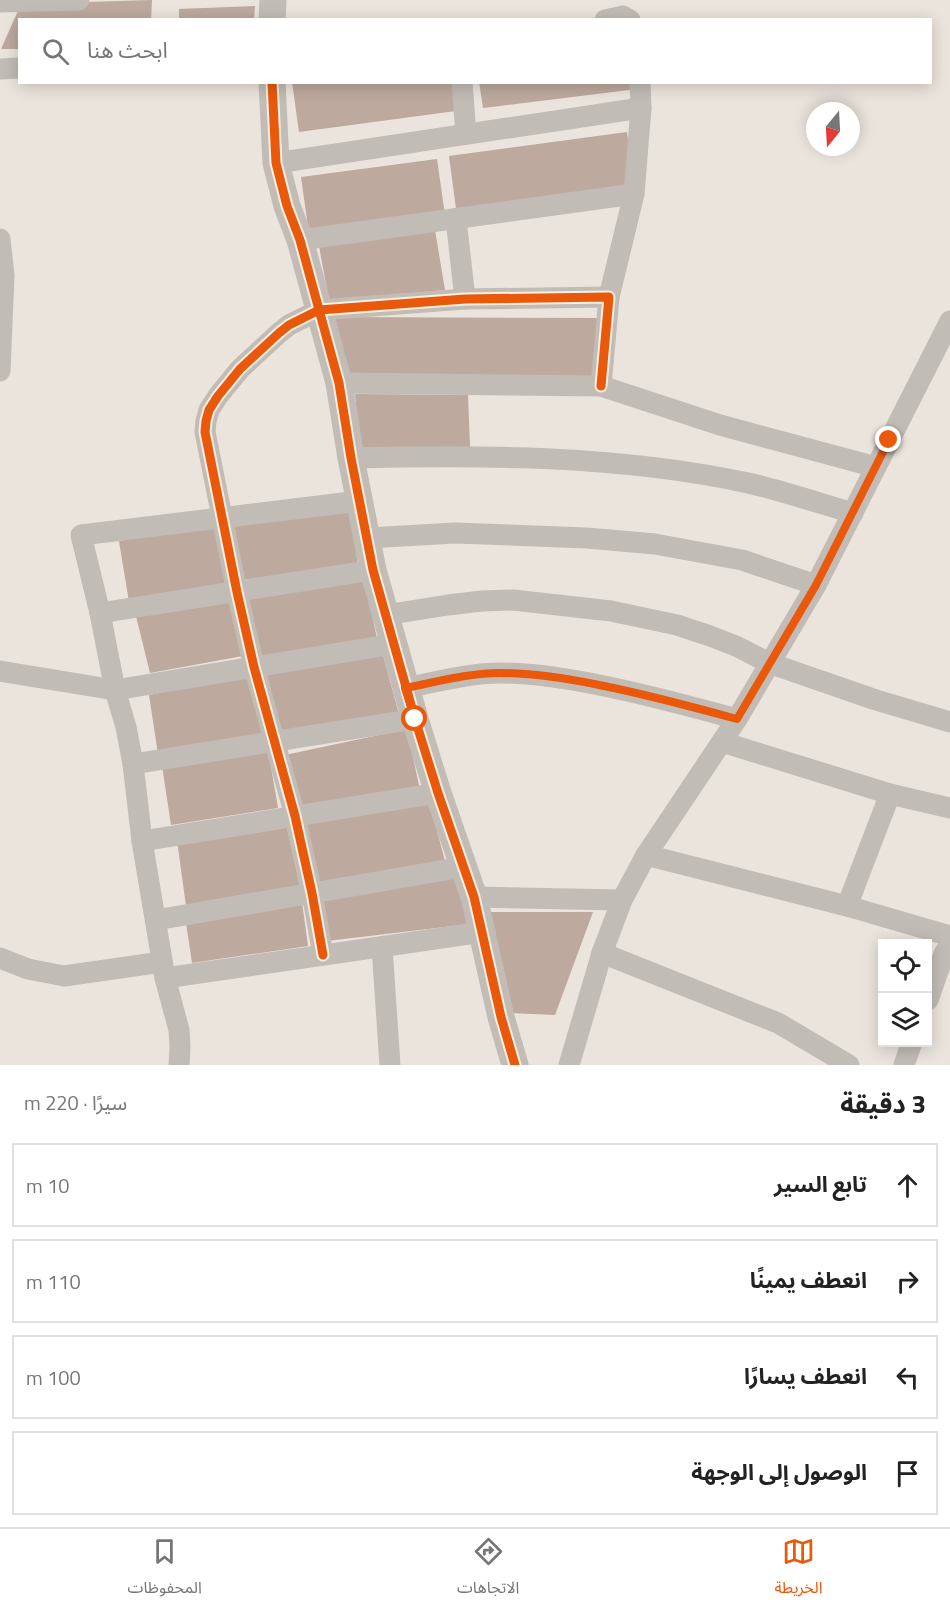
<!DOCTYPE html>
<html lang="ar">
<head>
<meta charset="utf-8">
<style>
	:root { --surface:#fff; --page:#f6f6f6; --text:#222; --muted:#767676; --line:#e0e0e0; --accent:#ea580c }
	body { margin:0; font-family:"Titillium Web","Noto Sans Arabic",sans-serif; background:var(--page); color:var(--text); direction:rtl }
	.controls { position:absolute; right:18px; bottom:18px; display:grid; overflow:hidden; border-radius:0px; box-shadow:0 3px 15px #0003 }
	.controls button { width:54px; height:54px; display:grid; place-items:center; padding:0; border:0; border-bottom:2px solid var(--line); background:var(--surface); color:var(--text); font:30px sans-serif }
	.compass { position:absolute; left:806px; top:102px; width:54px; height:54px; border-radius:50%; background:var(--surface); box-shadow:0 3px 15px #0003; rotate:198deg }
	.stop { position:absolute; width:18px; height:18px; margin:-14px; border:4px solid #ea580c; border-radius:50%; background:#fff }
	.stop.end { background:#ea580c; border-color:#fff; box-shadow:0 2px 6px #0008 }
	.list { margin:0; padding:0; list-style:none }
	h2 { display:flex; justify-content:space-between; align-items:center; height:78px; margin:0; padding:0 24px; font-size:26px }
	h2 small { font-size:20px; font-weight:400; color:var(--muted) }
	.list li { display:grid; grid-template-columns:39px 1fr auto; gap:18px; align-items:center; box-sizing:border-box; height:84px; margin:0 12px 12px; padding:0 12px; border:2px solid var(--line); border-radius:0px }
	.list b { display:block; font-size:22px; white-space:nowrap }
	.list em { font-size:20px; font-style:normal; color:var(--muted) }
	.icon { flex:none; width:33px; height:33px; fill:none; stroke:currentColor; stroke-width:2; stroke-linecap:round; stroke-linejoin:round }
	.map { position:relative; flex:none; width:950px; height:1065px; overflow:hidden; direction:ltr }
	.search { position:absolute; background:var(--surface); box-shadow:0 3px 15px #0003; left:18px; right:18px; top:18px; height:66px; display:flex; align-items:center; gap:15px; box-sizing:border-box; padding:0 21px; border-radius:0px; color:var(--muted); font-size:22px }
	.sheet { height:462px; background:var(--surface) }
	nav { display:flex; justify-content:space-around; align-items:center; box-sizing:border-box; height:84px; border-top:2px solid var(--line); background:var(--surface); font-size:16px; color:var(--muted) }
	nav a { display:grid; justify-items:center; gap:3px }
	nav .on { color:var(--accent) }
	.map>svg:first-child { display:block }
	.building { fill:#bda99e }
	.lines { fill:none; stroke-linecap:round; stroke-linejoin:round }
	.minor { stroke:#c2bcb6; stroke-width:21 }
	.tertiary { stroke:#c2bcb6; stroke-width:27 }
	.cycleway-casing { stroke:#f8efe2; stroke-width:13 }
	.cycleway { stroke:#e8590c; stroke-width:9 }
	.route { stroke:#ea580c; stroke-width:8 }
</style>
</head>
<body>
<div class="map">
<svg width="950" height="1065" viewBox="0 0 950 1065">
	<rect width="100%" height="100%" fill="#eae4dc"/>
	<g class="building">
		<path d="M152 0 151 20H20V49H1L21 4Z"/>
		<path d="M255 6 254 20H179V9Z"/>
		<path d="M292 82H454L456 111 299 132Z"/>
		<path d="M479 82H637V89L483 108Z"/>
		<path d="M627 132 634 186 456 209 449 156Z"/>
		<path d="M437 159 445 215 309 234 301 177Z"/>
		<path d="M435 230 445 290 329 301 319 246Z"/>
		<path d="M335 317 604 318 593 378 349 377Z"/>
		<path d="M355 394 468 395 470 447 360 451Z"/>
		<path d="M350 507 358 566 241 580 234 521Z"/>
		<path d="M217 523 227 585 129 602 119 541Z"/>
		<path d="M364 579 377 638 258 658 246 598Z"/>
		<path d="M229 594 243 656 150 673 135 612Z"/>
		<path d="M383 655 399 714 276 738 264 674Z"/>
		<path d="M251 675 263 736 158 754 149 695Z"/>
		<path d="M407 729 420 790 299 811 285 755Z"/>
		<path d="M268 749 278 808 171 825 162 766Z"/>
		<path d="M429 800 446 865 316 884 299 826Z"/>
		<path d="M286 823 300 887 186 906 177 840Z"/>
		<path d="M455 875 470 924 327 941 320 901Z"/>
		<path d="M302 902 308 946 192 963 185 916Z"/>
		<path d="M490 912H593L555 1015 509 1013Z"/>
	</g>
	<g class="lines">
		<g class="minor">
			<path d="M0 2 79 0"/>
			<path d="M605 20 623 16 630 20"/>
			<path d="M0 69 20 68"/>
			<path d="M462 82 466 134"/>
			<path d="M276 163 641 108"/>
			<path d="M456 219 465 299"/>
			<path d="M0 239 4 276 0 371"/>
			<path d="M300 240 634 194"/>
			<path d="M609 297 634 194 641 108 640 82"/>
			<path d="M339 383 601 386 720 425 876 467"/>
			<path d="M351 458C483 455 618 455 748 483 783 491 818 503 853 513"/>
			<path d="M367 538 455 533 587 538 655 544 742 560 816 585"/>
			<path d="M100 613 373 570"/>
			<path d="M385 615 448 605 482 601 513 600 611 611 677 625 710 636 736 646 769 663 876 700 950 722"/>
			<path d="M0 671 115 690 394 644"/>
			<path d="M405 688C436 682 469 673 500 673 535 673 570 679 604 686 649 695 693 707 737 719"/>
			<path d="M722 742 890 794 950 808"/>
			<path d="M133 764 415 719"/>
			<path d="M142 841 438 793"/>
			<path d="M646 855 847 906 950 936"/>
			<path d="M474 897 622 900"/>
			<path d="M847 906 890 794"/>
			<path d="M156 920 463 867"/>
			<path d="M382 947 390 1065"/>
			<path d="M602 953 778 1023 849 1065"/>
			<path d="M323 955 312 893 295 816 254 667 237 592 205 432 206 421 209 410 218 396 240 369 279 333 289 325 319 310 465 299 609 297 601 386"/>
			<path d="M0 958 28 969 64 976 162 962"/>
			<path d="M165 978 483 932"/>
			<path d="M928 1000 944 954 950 944"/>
			<path d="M179 1065 180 1048 179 1030 165 978 142 841 133 764 126 727 115 690 100 613 81 535 359 501"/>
			<path d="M569 1065 602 953 622 900 646 855 737 719 816 585 950 321"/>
			<path d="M904 1065 912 1042"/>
		</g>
		<g class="tertiary">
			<path d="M272 20 273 0"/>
			<path d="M272 82 276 163 287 206 300 240 339 383 351 458 373 570 415 719 438 793 474 897 501 1017 515 1065"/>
		</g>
		<g class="cycleway-casing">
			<g id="cycleway">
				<path d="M272 82 276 163 287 206 300 240 339 383 351 458 373 570 415 719 438 793 474 897 501 1017 515 1065"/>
				<path d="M323 955 312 893 295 816 254 667 237 592 205 432 206 421 209 410 218 396 240 369 279 333 289 325 319 310 465 299 609 297 601 386"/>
			</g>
		</g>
		<use href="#cycleway" class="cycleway"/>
	</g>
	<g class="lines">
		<path class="route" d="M415 719 405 688C436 682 469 673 500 673 535 673 570 679 604 686 649 695 693 707 737 719L816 585 889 440"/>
	</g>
</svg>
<div class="controls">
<button><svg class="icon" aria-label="locate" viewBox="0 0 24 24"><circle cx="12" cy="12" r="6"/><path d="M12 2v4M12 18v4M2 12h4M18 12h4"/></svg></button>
<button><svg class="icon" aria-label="layers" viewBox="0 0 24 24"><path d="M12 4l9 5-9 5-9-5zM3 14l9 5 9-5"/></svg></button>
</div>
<svg class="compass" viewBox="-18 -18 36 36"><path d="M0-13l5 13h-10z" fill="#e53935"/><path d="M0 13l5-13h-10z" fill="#767676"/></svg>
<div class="stop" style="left:415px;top:719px"></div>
<div class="stop end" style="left:889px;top:440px"></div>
<div class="search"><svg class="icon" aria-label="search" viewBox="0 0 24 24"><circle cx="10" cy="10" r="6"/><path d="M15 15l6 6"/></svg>ابحث هنا</div>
</div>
<section class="sheet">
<h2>3 دقيقة<small>سيرًا · 220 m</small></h2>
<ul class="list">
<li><svg class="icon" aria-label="ahead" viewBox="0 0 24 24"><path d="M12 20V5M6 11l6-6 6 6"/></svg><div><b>تابع السير</b></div><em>10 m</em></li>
<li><svg class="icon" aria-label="right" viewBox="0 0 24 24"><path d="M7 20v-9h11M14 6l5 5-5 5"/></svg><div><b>انعطف يمينًا</b></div><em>110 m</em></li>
<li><svg class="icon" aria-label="left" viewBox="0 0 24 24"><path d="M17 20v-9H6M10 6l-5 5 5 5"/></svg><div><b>انعطف يسارًا</b></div><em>100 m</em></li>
<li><svg class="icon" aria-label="arrive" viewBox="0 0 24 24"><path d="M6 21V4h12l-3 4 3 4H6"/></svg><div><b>الوصول إلى الوجهة</b></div></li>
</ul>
</section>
<nav>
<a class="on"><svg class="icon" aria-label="map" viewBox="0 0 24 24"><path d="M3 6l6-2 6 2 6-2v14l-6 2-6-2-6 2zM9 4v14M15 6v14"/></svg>الخريطة</a>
<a><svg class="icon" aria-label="directions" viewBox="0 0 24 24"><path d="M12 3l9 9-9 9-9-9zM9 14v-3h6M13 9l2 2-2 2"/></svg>الاتجاهات</a>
<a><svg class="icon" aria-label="saved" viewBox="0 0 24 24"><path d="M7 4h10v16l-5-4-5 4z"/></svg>المحفوظات</a>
</nav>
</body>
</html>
